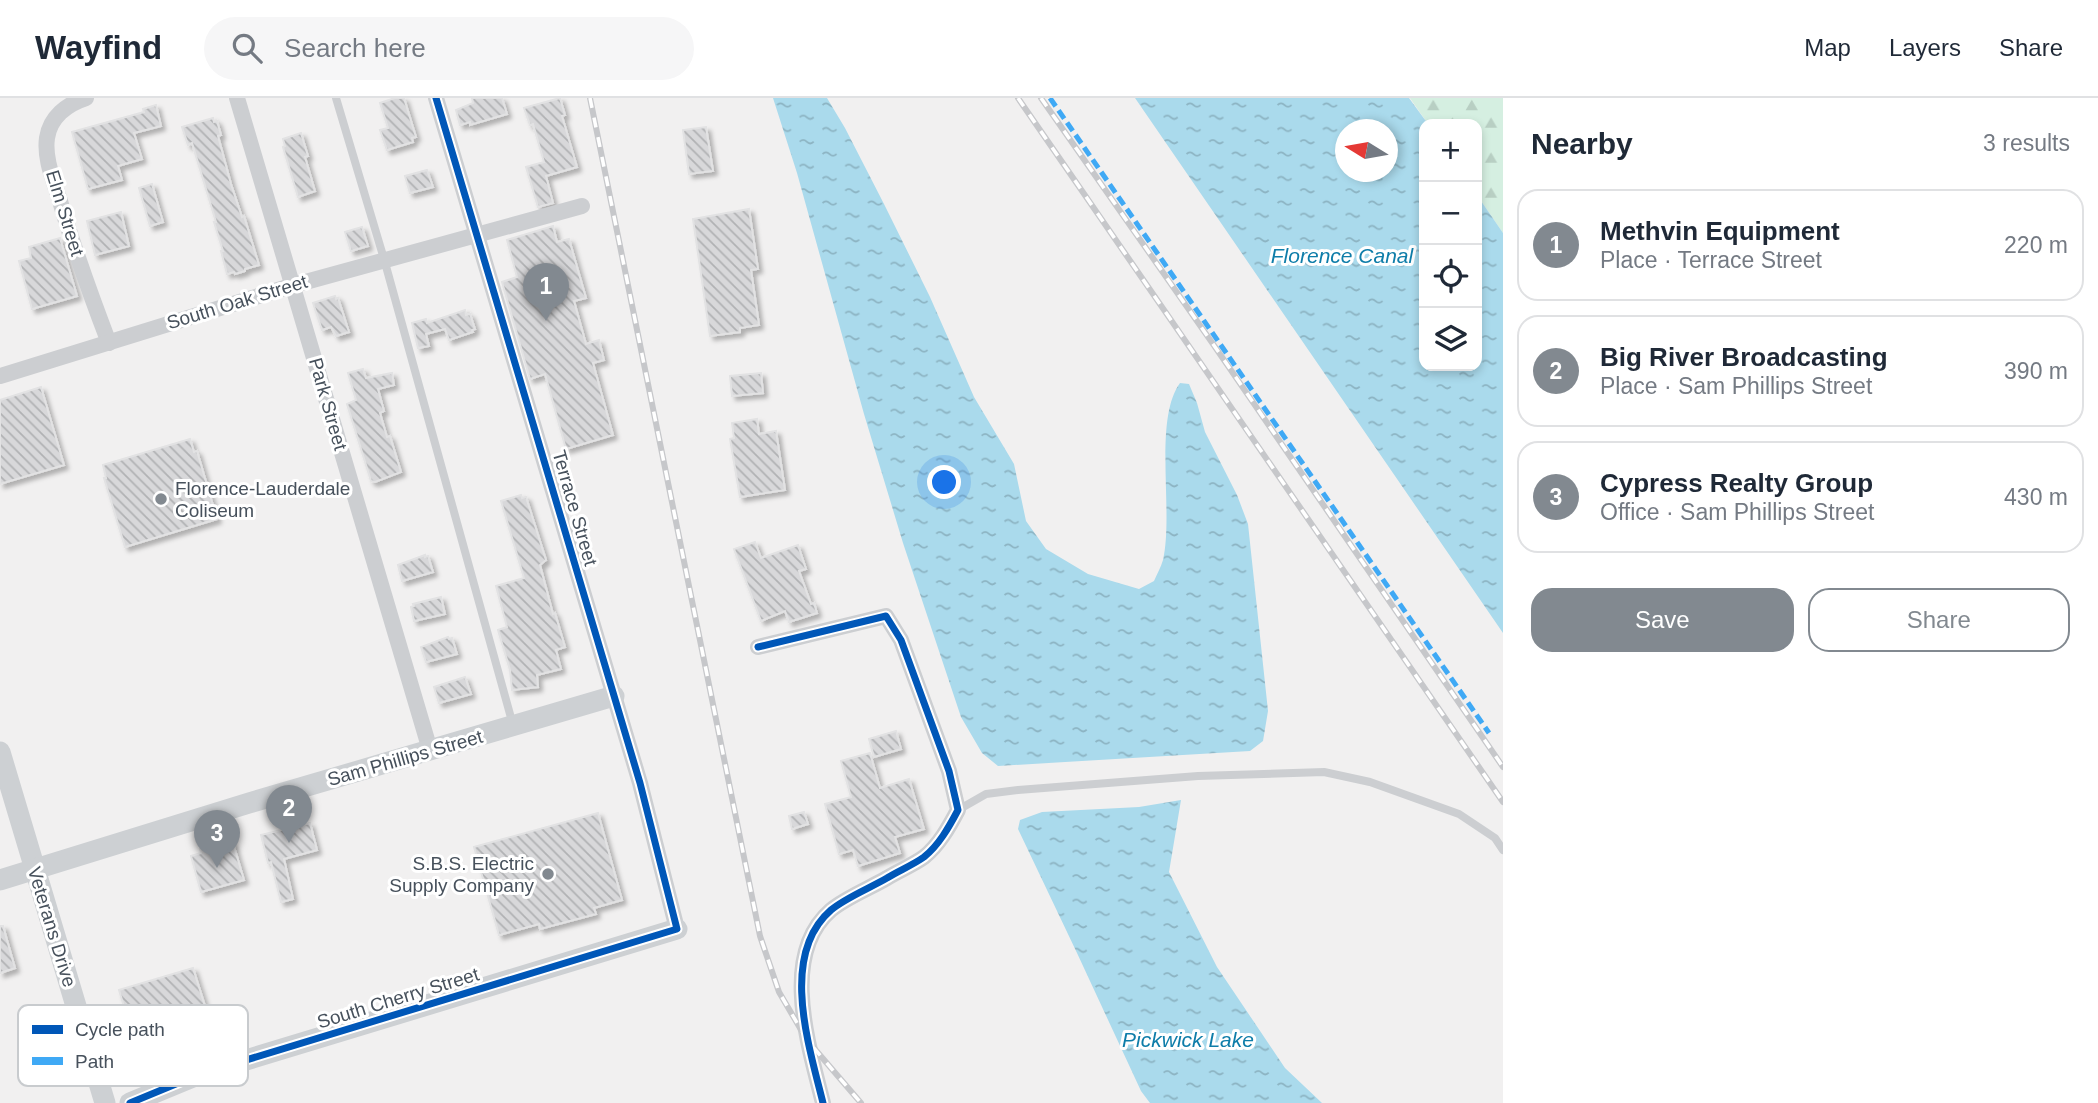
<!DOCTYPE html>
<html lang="en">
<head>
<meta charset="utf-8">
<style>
	:root { --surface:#fff; --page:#f6f6f7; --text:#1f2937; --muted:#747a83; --line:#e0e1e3; --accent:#828990 }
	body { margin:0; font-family:Arial,sans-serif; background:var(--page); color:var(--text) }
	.controls { position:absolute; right:21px; top:21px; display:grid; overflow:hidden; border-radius:14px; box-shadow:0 4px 10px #0003 }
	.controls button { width:63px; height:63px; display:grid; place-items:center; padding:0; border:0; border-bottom:2px solid var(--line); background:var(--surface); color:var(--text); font:35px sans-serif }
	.compass { position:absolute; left:1335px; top:21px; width:63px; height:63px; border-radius:50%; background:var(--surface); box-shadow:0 4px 10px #0003; rotate:281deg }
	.you { position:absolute; left:945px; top:385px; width:24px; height:24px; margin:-18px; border:5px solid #fff; border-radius:50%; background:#1a73e8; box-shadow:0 0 0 10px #1a73e833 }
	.badge { display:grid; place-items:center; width:46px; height:46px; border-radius:50%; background:var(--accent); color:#fff; font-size:23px; font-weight:700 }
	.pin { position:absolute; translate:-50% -58px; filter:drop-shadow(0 2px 4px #0008) }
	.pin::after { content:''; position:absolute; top:37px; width:24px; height:21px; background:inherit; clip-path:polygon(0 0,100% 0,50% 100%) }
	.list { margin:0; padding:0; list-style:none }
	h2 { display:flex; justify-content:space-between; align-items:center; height:91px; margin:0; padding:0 28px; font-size:30px }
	h2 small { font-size:23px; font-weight:400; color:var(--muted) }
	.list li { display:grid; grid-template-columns:46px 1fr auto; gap:21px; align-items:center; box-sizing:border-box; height:112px; margin:0 14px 14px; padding:0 14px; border:2px solid var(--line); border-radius:21px }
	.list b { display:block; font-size:26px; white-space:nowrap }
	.list p { margin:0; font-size:23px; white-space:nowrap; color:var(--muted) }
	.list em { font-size:23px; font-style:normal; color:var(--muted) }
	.actions { display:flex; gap:14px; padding:21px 28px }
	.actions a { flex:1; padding:16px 0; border:2px solid var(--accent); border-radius:21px; text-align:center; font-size:24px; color:var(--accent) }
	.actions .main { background:var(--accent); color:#fff }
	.icon { flex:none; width:38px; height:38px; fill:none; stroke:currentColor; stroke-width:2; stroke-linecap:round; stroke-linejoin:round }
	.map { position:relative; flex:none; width:1503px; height:1005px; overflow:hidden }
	header { display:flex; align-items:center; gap:42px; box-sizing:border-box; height:98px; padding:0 35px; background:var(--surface); border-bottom:2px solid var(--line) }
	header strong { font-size:33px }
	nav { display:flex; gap:38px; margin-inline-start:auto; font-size:24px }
	.search { width:490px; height:63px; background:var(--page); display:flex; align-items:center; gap:18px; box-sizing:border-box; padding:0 24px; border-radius:38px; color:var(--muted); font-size:26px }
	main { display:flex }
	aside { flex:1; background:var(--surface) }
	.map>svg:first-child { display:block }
	.forest { fill:url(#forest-firs) }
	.water { fill:url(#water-ripples); fill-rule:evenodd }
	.building { fill:url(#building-back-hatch); stroke:#e2e2e3; stroke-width:2; filter:url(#shadow) }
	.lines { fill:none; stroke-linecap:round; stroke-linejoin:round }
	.lane { stroke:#ccced1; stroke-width:8 }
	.street { stroke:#ccced1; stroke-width:16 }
	.secondary { stroke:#cdd0d3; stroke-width:21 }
	.rail-casing { stroke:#c6c7ca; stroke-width:6 }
	.rail { stroke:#fff; stroke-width:3.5; stroke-dasharray:10; stroke-linecap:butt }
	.quiet { stroke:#3fa9f5; stroke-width:5; stroke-dasharray:10 5; stroke-linecap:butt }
	.cycleway-casing { stroke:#fff; stroke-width:11 }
	.cycleway { stroke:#0057b8; stroke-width:7 }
	.poi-dot { fill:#828990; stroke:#fff; stroke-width:2.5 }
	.labels { text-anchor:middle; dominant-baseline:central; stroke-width:6; stroke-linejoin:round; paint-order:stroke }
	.street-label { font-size:19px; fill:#47515c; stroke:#fff }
	.poi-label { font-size:19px; fill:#47515c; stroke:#fff; text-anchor:start }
	.water-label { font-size:21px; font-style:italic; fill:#0e7da9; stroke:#fff }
	.key { fill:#fff; stroke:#c8cbce; stroke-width:2 }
	.key-label { font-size:19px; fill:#47515c }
</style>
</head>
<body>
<header>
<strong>Wayfind</strong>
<div class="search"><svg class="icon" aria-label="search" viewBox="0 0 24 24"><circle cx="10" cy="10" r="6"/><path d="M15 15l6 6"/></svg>Search here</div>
<nav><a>Map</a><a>Layers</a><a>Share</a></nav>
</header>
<main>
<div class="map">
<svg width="1503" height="1005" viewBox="0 0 1503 1005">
	<defs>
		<pattern id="forest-firs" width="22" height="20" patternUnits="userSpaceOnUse" patternTransform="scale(1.75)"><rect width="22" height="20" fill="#d5efe1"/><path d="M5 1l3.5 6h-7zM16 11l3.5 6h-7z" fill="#b8cfc3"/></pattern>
		<pattern id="water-ripples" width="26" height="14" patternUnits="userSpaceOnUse" patternTransform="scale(1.75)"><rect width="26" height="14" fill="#aadaec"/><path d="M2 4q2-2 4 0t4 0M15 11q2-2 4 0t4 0" fill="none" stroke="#8cb3c2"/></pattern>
		<pattern id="building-back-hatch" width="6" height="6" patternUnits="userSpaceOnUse" patternTransform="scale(1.75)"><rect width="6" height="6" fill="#d8d8da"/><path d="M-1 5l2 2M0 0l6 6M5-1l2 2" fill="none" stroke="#b1b2b4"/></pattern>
		<filter id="shadow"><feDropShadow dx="4" dy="4" stdDeviation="2" flood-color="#0004"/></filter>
	</defs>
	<rect width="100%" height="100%" fill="#f1f0f0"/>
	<path class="forest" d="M1410 0H1503V135L1477 97V26H1428Z"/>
	<g class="water">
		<path d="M773 0H827L845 30 884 106 930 199 974 299 1014 366 1026 423 1046 451 1088 476 1139 491 1154 483C1157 476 1161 469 1163 462 1174 414 1153 322 1180 285L1189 286 1197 305 1205 334 1237 397 1248 426 1268 613 1263 643 1250 653 998 668 982 655 961 619 903 445 864 316 797 75Z"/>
		<path d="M1135 0H1409L1428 26H1424V268H1477V97L1503 135V535ZM1346 32H1388V74H1346Z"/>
		<path d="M1181 702 1169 774 1217 869 1285 970 1322 1005H1150L1141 993 1077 855 1018 731 1020 722 1042 714 1139 709Z"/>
	</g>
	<g class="building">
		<path d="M395 0H404L416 39 412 40 413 44 387 52 380 32 388 30 380 5Z"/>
		<path d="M472 0H502L507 16 470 27V24L460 27 456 12 473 5Z"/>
		<path d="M560 0 565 17 562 18 577 69 546 78 553 105 538 109 526 69 544 64 533 26 530 27 524 10Z"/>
		<path d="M156 7 161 28 134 35 142 61 118 68 122 82 88 91 72 34 144 14 143 11Z"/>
		<path d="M213 20 214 24 217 23 221 37 218 38 231 86 242 119 244 118 259 167 245 171V173L235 176 234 174 227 176 221 153H223L214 124H216L192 45 188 47 182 29Z"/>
		<path d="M706 29 713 73 689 76 683 32Z"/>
		<path d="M301 35 308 58 305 59 315 93 298 99 283 49 285 48 283 41Z"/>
		<path d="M427 72 433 89 410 95 405 78Z"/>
		<path d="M152 86 163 124 150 128 139 90Z"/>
		<path d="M749 111 758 171 751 172 759 227 740 230V234L710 238 693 121Z"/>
		<path d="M121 114 129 148 95 157 87 123Z"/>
		<path d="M553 128 557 144 569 141 586 200 574 203 586 246 599 242 604 262 593 265 613 337 566 351 545 276 530 281 502 184 517 179 507 142Z"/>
		<path d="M362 129 368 148 351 153 345 134Z"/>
		<path d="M60 140 77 198 32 211 19 163 31 160 29 149Z"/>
		<path d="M335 198 336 201 338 200 349 234 336 238 331 229 322 232 313 205Z"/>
		<path d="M465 212 466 217 470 216 475 231 472 232 473 234 449 242 445 231 426 236 429 248 418 250 412 225 426 221 427 225Z"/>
		<path d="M363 271 366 280 392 275 394 287 378 291 384 313 380 315 387 339 390 338 401 374 375 384 371 383 347 306 356 302 348 275Z"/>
		<path d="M761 275 763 295 732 298 730 278Z"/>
		<path d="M41 289 64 367 0 386V302Z"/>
		<path d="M757 321 759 336 776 333 785 392 740 399 730 341 734 340 732 325Z"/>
		<path d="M190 341 194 354 197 353 217 421 125 449 104 380H106L103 367Z"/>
		<path d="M521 397 522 400 526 399 546 462 540 467 553 516 555 515 565 549 556 552 561 571 537 577 538 589 512 592 510 572 498 532 507 529 496 488 524 480 501 403Z"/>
		<path d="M755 444 761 460 798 447 806 471 799 473 811 506 814 505 817 515 789 524 785 513 761 523 734 451Z"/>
		<path d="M425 457V459L428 458 433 474 402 483 398 467Z"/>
		<path d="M441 499 445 516 414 523 411 509 414 508 413 506Z"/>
		<path d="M448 539 449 541 452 540 457 556 426 564 421 549Z"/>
		<path d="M465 579 471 596 439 605 434 589Z"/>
		<path d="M896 633 901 651 874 659 869 641Z"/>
		<path d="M870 655 880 690 909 681 924 731 895 739 900 755 858 768 853 752 839 756 825 706 851 699 841 663Z"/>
		<path d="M804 714 808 726 792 731 789 718Z"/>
		<path d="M598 715 622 802 594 810 596 816 540 831 539 826 499 837 474 749Z"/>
		<path d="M310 725 317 752 284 761 293 801 281 804 271 764 268 765 261 737Z"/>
		<path d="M221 745 222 748 233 745 244 782 201 794 191 758 201 755 200 751Z"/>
		<path d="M0 828H3L15 870 0 875Z"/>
		<path d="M193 870 212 930 172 942 174 948 158 953V956L134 963 131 951 136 949 119 892Z"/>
	</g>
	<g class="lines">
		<g class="lane">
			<path d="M336 0 384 161 513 627"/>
			<path d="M958 712 986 696 1018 692 1198 678 1324 674 1370 684 1459 716 1495 740 1503 752"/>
		</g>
		<g class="street">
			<path d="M86 0C67 6 50 19 47 40 44 61 54 83 60 103 74 151 91 198 109 245"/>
			<path d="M237 0 430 652"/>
			<path d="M436 0 640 685 677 831"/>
			<path d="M0 278 291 188 582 108"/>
			<path d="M758 549 886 518 901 542 949 673 958 712C949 729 939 747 924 759 913 767 898 773 887 780 870 790 845 800 831 812 779 857 809 948 823 1005"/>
		</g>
		<g class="secondary">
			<path d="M0 654 105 1005"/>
			<path d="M0 782 249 705 614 598"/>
			<path d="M130 1005 200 976 677 831"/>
		</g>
		<g class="rail-casing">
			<g id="rail">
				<path d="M590 0 760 838 779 894 807 942 861 1005"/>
				<path d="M1018 0 1503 704"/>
				<path d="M1041 0 1213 246 1503 669"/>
			</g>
		</g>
		<use href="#rail" class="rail"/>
		<path class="quiet" d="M1050 0 1489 635"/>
		<g class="cycleway-casing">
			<g id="cycleway">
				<path d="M758 549 886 518 901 542 949 673 958 712C949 729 939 747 924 759 913 767 898 773 887 780 870 790 845 800 831 812 779 857 809 948 823 1005"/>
				<path d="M130 1005 200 976 677 831 640 685 436 0"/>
			</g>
		</g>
		<use href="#cycleway" class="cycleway"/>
	</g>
	<g class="poi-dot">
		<circle cx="161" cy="401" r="7"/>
		<circle cx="548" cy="776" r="7"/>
	</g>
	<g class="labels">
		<g class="street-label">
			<text transform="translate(65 115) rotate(73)">Elm Street</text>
			<text transform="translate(237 204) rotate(-17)">South Oak Street</text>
			<text transform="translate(328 306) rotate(74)">Park Street</text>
			<text transform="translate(575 410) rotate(74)">Terrace Street</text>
			<text transform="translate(405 660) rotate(-16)">Sam Phillips Street</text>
			<text transform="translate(52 829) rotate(73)">Veterans Drive</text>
			<text transform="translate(398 900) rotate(-17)">South Cherry Street</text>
		</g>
		<g class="poi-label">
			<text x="175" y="390">Florence-Lauderdale<tspan x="175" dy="22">Coliseum</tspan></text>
			<text x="534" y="765" text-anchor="end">S.B.S. Electric<tspan x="534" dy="22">Supply Company</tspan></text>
		</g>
		<g class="water-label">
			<text x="1342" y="157">Florence Canal</text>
			<text x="1188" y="941">Pickwick Lake</text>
		</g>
	</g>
	<rect x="18" y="907" width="230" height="81" rx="10" class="key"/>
	<rect x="32" y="927" width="31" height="9" fill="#0057b8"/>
	<rect x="32" y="959" width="31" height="8" fill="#3fa9f5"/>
	<g class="key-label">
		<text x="75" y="938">Cycle path</text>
		<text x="75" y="970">Path</text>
	</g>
</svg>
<div class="controls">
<button>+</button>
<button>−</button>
<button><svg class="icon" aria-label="locate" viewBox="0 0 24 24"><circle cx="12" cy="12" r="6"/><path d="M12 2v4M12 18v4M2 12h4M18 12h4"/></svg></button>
<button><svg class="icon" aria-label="layers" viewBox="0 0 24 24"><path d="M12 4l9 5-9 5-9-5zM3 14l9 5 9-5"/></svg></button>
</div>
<svg class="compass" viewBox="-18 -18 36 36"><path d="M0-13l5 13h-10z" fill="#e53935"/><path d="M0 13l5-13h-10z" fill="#747a83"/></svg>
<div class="you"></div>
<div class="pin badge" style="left:546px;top:223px">1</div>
<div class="pin badge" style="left:289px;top:745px">2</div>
<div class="pin badge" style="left:217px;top:770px">3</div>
</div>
<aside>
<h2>Nearby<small>3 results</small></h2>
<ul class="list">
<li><span class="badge">1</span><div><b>Methvin Equipment</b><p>Place · Terrace Street</p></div><em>220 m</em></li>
<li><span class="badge">2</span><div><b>Big River Broadcasting</b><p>Place · Sam Phillips Street</p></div><em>390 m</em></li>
<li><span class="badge">3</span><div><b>Cypress Realty Group</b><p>Office · Sam Phillips Street</p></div><em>430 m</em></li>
</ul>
<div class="actions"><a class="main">Save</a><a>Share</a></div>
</aside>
</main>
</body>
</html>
